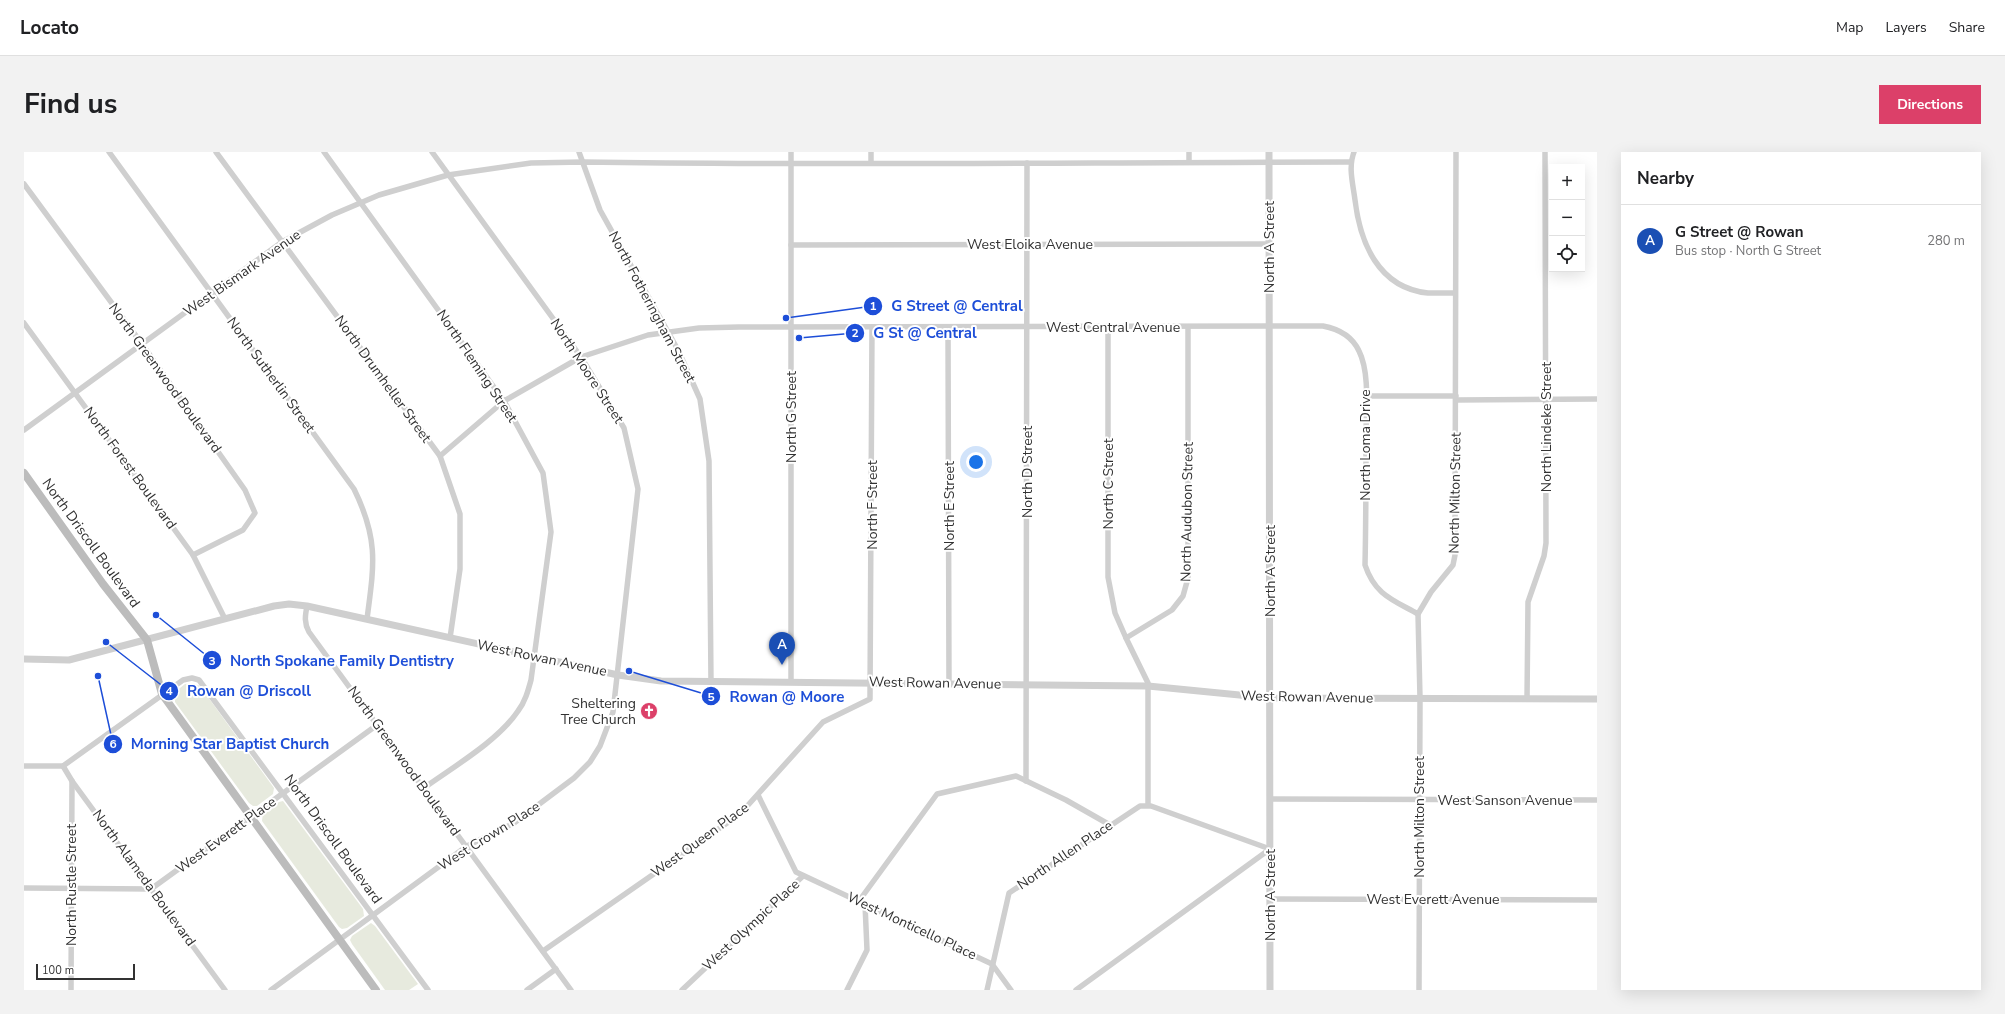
<!DOCTYPE html>
<html lang="en">
<head>
<meta charset="utf-8">
<style>
	:root { --surface:#fff; --page:#f2f2f2; --text:#202124; --muted:#757577; --line:#e0e0e0; --accent:#dc4069 }
	body { margin:0; font-family:"Nunito Sans",sans-serif; background:var(--page); color:var(--text) }
	.controls { position:absolute; right:12px; top:12px; display:grid; overflow:hidden; border-radius:0px; box-shadow:0 4px 16px #0002 }
	.controls button { width:36px; height:36px; display:grid; place-items:center; padding:0; border:0; border-bottom:1px solid var(--line); background:var(--surface); color:var(--text); font:20px sans-serif }
	.scale { position:absolute; left:12px; bottom:10px; width:99px; box-sizing:border-box; padding-left:4px; border:2px solid #323232; border-top:0; font-size:11px; line-height:14px; white-space:nowrap; color:#323232; -webkit-text-stroke:3px #fff; paint-order:stroke }
	.you { position:absolute; left:952px; top:310px; width:14px; height:14px; margin:-10px; border:3px solid #fff; border-radius:50%; background:#1a73e8; box-shadow:0 0 0 6px #1a73e833 }
	.badge { display:grid; place-items:center; width:26px; height:26px; border-radius:50%; background:var(--accent); color:#fff; font-size:13px; font-weight:700 }
	.pin { position:absolute; translate:-50% -33px; filter:drop-shadow(0 1px 2px #0008) }
	.pin::after { content:''; position:absolute; top:21px; width:14px; height:12px; background:inherit; clip-path:polygon(0 0,100% 0,50% 100%) }
	.list { margin:0; padding:0; list-style:none }
	h2 { display:flex; justify-content:space-between; align-items:center; height:52px; margin:0; padding:0 16px; font-size:17px }
	h2 small { font-size:13px; font-weight:400; color:var(--muted) }
	.list li { display:grid; grid-template-columns:26px 1fr auto; gap:12px; align-items:center; box-sizing:border-box; height:72px; padding:0 16px; border-top:1px solid var(--line) }
	.list b { display:block; font-size:15px; white-space:nowrap }
	.list p { margin:0; font-size:13px; white-space:nowrap; color:var(--muted) }
	.list em { font-size:13px; font-style:normal; color:var(--muted) }
	.icon { flex:none; width:22px; height:22px; fill:none; stroke:currentColor; stroke-width:2; stroke-linecap:round; stroke-linejoin:round }
	.map { position:relative; flex:none; width:1573px; height:838px; overflow:hidden; border-radius:0px }
	header { display:flex; align-items:center; gap:24px; box-sizing:border-box; height:56px; padding:0 20px; background:var(--surface); border-bottom:1px solid var(--line) }
	header strong { font-size:19px }
	nav { display:flex; gap:22px; margin-inline-start:auto; font-size:14px }
	.intro { display:flex; align-items:center; justify-content:space-between; box-sizing:border-box; height:96px; padding:0 24px }
	h1 { margin:0; font-size:28px }
	.button { padding:10px 18px; border-radius:0px; background:var(--accent); color:#fff; font-size:14px; font-weight:700 }
	main { display:flex; gap:24px; padding:0 24px }
	aside { flex:1; background:var(--surface); border-radius:0px; box-shadow:0 4px 16px #0002 }
	.map>svg:first-child { display:block }
	.green { fill:#e7eade }
	.lines { fill:none; stroke-linecap:round; stroke-linejoin:round }
	.minor { stroke:#cfcfcf; stroke-width:5.5 }
	.tertiary { stroke:#cfcfcf; stroke-width:7 }
	.secondary { stroke:#bcbcbc; stroke-width:8 }
	.labels { text-anchor:middle; dominant-baseline:central; stroke-width:4; stroke-linejoin:round; paint-order:stroke }
	.street-label { font-size:14px; fill:#323232; stroke:#fff }
	.poi-label { font-size:14px; fill:#323232; stroke:#fff; text-anchor:end }
	.leader { fill:none; stroke:#1d4ed8; stroke-width:1.5 }
	.callout-dot { fill:#1d4ed8; stroke:#fff; stroke-width:1.5 }
	.mark-label { font-size:12px; text-anchor:middle; font-weight:bold; fill:#fff }
	.callout-label { font-size:15px; text-anchor:middle; font-weight:bold; fill:#1d4ed8; stroke:#fff; stroke-width:4; stroke-linejoin:round; paint-order:stroke }
</style>
</head>
<body>
<header>
<strong>Locato</strong>
<nav><a>Map</a><a>Layers</a><a>Share</a></nav>
</header>
<div class="intro"><h1>Find us</h1><a class="button">Directions</a></div>
<main>
<div class="map">
<svg width="1573" height="838" viewBox="0 0 1573 838">
	<rect width="100%" height="100%" fill="#fff"/>
	<g class="green">
		<path d="M169 531 176 534 250 636 249 642 233 654H229L225 651 151 550V540L161 532Z"/>
		<path d="M259 649 339 757 340 764 323 776 318 777 315 775 238 669 239 661 255 650Z"/>
		<path d="M347 771 351 774 394 832 385 838H361L328 792 326 788 328 784Z"/>
	</g>
	<g class="lines">
		<g class="minor">
			<path d="M85 0 330 337C355 388 350 413 343 467"/>
			<path d="M192 0 416 304 436 362V417L426 486"/>
			<path d="M300 0 480 249 519 321 527 380 507 528C504 539 501 550 494 559 474 589 429 615 400 636"/>
			<path d="M555 0 576 58 654 198 676 247 685 309 687 530"/>
			<path d="M767 0V530"/>
			<path d="M1165 0V9"/>
			<path d="M1330 0C1324 15 1329 32 1331 48 1336 90 1354 136 1404 141 1413 141 1422 141 1431 141"/>
			<path d="M847 11V0"/>
			<path d="M0 32 118 192 221 338 231 361 219 378 169 403"/>
			<path d="M767 93 1245 92"/>
			<path d="M0 171 169 403 201 467"/>
			<path d="M1084 174V425L1091 461 1102 486"/>
			<path d="M924 176 925 532"/>
			<path d="M1342 244H1432"/>
			<path d="M1432 248 1573 247"/>
			<path d="M0 278 258 90 308 63 355 43 424 23 507 11 559 10C815 14 1070 10 1326 10"/>
			<path d="M416 304 480 249 557 205 624 183 675 176 715 175 1299 174C1315 177 1328 184 1335 199 1346 221 1342 258 1342 283 1342 326 1342 370 1341 413 1351 443 1369 448 1394 462"/>
			<path d="M283 454C281 464 280 471 285 480L547 838"/>
			<path d="M1503 547 1504 450 1520 404 1522 391 1521 0"/>
			<path d="M0 614H39L159 528 168 526 175 528 404 838"/>
			<path d="M39 614 48 629 201 838"/>
			<path d="M1002 629 1003 11"/>
			<path d="M734 643 772 720 968 812 987 838"/>
			<path d="M1246 647 1573 648"/>
			<path d="M1124 653V531L1102 486 1148 458 1159 444 1164 426V175"/>
			<path d="M0 736 127 737 353 573"/>
			<path d="M1246 747 1573 748"/>
			<path d="M835 749 913 642 992 624 1042 648 1086 673"/>
			<path d="M519 799 716 662 799 570 846 547 848 175"/>
			<path d="M47 838 48 629"/>
			<path d="M247 838 443 694 490 671 550 626 566 610 576 594 589 560 614 337 600 276 557 205 408 0"/>
			<path d="M503 838 532 817"/>
			<path d="M658 838 779 724"/>
			<path d="M823 838 843 798 841 752"/>
			<path d="M963 838 985 741 1116 654H1127L1246 697"/>
			<path d="M1052 838 1246 697"/>
			<path d="M1395 838 1396 546 1394 462 1407 440 1429 413 1431 403 1432 0"/>
		</g>
		<g class="tertiary">
			<path d="M1245 0 1246 838"/>
			<path d="M0 507 45 508 250 454 265 452 283 454 594 523 637 529 1124 534 1246 546 1573 547"/>
		</g>
		<path class="secondary" d="M0 321 79 432 123 488 138 542 352 838"/>
	</g>
	<defs>
		<g id="church-disc" transform="scale(0.9)"><circle r="9.5" fill="#dc4069" stroke="#fff"/><path d="M-1.2-6h2.4v3.5h3.3v2.4h-3.3V6h-2.4V-.1h-3.3v-2.4h3.3Z" fill="#fff"/></g>
	</defs>
	<g fill-rule="evenodd">
		<use href="#church-disc" x="625" y="559"/>
	</g>
	<g class="labels">
		<g class="street-label">
			<text x="1006" y="92">West Eloika Avenue</text>
			<text transform="translate(1245 95) rotate(-90)">North A Street</text>
			<text transform="translate(218 121) rotate(-35)">West Bismark Avenue</text>
			<text transform="translate(628 155) rotate(62)">North Fotheringham Street</text>
			<text x="1089" y="175">West Central Avenue</text>
			<text transform="translate(453 214) rotate(56)">North Fleming Street</text>
			<text transform="translate(563 219) rotate(57)">North Moore Street</text>
			<text transform="translate(247 223) rotate(54)">North Sutherlin Street</text>
			<text transform="translate(141 226) rotate(54)">North Greenwood Boulevard</text>
			<text transform="translate(359 227) rotate(54)">North Drumheller Street</text>
			<text transform="translate(767 265) rotate(-90)">North G Street</text>
			<text transform="translate(1522 275) rotate(-90)">North Lindeke Street</text>
			<text transform="translate(1341 293) rotate(-90)">North Loma Drive</text>
			<text transform="translate(106 316) rotate(54)">North Forest Boulevard</text>
			<text transform="translate(1003 320) rotate(-90)">North D Street</text>
			<text transform="translate(1084 332) rotate(-90)">North C Street</text>
			<text transform="translate(1431 341) rotate(-89)">North Milton Street</text>
			<text transform="translate(848 353) rotate(-90)">North F Street</text>
			<text transform="translate(925 354) rotate(-90)">North E Street</text>
			<text transform="translate(1163 360) rotate(-89)">North Audubon Street</text>
			<text transform="translate(67 391) rotate(54)">North Driscoll Boulevard</text>
			<text transform="translate(1246 419) rotate(-90)">North A Street</text>
			<text transform="translate(518 506) rotate(12)">West Rowan Avenue</text>
			<text transform="translate(911 531) rotate(1)">West Rowan Avenue</text>
			<text transform="translate(1283 545) rotate(1)">West Rowan Avenue</text>
			<text transform="translate(380 609) rotate(54)">North Greenwood Boulevard</text>
			<text x="1481" y="648">West Sanson Avenue</text>
			<text transform="translate(1395 665) rotate(-90)">North Milton Street</text>
			<text transform="translate(202 683) rotate(-36)">West Everett Place</text>
			<text transform="translate(465 684) rotate(-32)">West Crown Place</text>
			<text transform="translate(309 687) rotate(54)">North Driscoll Boulevard</text>
			<text transform="translate(676 688) rotate(-36)">West Queen Place</text>
			<text transform="translate(1041 703) rotate(-34)">North Allen Place</text>
			<text transform="translate(120 726) rotate(54)">North Alameda Boulevard</text>
			<text transform="translate(47 733) rotate(-90)">North Rustle Street</text>
			<text transform="translate(1246 743) rotate(-90)">North A Street</text>
			<text x="1409" y="747">West Everett Avenue</text>
			<text transform="translate(727 773) rotate(-43)">West Olympic Place</text>
			<text transform="translate(888 774) rotate(25)">West Monticello Place</text>
		</g>
		<g class="poi-label">
			<text x="612" y="551">Sheltering<tspan x="612" dy="16">Tree Church</tspan></text>
		</g>
	</g>
	<path class="leader" d="M762 166L849 154M775 186L831 181M132 463L188 508M82 490L145 539M605 519L687 544M74 524L89 592"/>
	<g class="callout-dot">
		<circle cx="762" cy="166" r="4"/>
		<circle cx="775" cy="186" r="4"/>
		<circle cx="132" cy="463" r="4"/>
		<circle cx="82" cy="490" r="4"/>
		<circle cx="605" cy="519" r="4"/>
		<circle cx="74" cy="524" r="4"/>
		<circle cx="849" cy="154" r="10"/>
		<circle cx="831" cy="181" r="10"/>
		<circle cx="188" cy="508" r="10"/>
		<circle cx="145" cy="539" r="10"/>
		<circle cx="687" cy="544" r="10"/>
		<circle cx="89" cy="592" r="10"/>
	</g>
	<g class="mark-label">
		<text x="849" y="158">1</text>
		<text x="831" y="185">2</text>
		<text x="188" y="513">3</text>
		<text x="145" y="543">4</text>
		<text x="687" y="549">5</text>
		<text x="89" y="596">6</text>
	</g>
	<g class="callout-label">
		<text x="933" y="159">G Street @ Central</text>
		<text x="901" y="186">G St @ Central</text>
		<text x="318" y="514">North Spokane Family Dentistry</text>
		<text x="225" y="544">Rowan @ Driscoll</text>
		<text x="763" y="550">Rowan @ Moore</text>
		<text x="206" y="597">Morning Star Baptist Church</text>
	</g>
</svg>
<div class="controls">
<button>+</button>
<button>−</button>
<button><svg class="icon" aria-label="locate" viewBox="0 0 24 24"><circle cx="12" cy="12" r="6"/><path d="M12 2v4M12 18v4M2 12h4M18 12h4"/></svg></button>
</div>
<div class="scale">100 m</div>
<div class="you"></div>
<div class="pin badge" style="left:758px;top:513px;background:#1a4fb4">A</div>
</div>
<aside>
<h2>Nearby<small></small></h2>
<ul class="list">
<li><span class="badge" style="background:#1a4fb4">A</span><div><b>G Street @ Rowan</b><p>Bus stop · North G Street</p></div><em>280 m</em></li>
</ul>
</aside>
</main>
</body>
</html>
